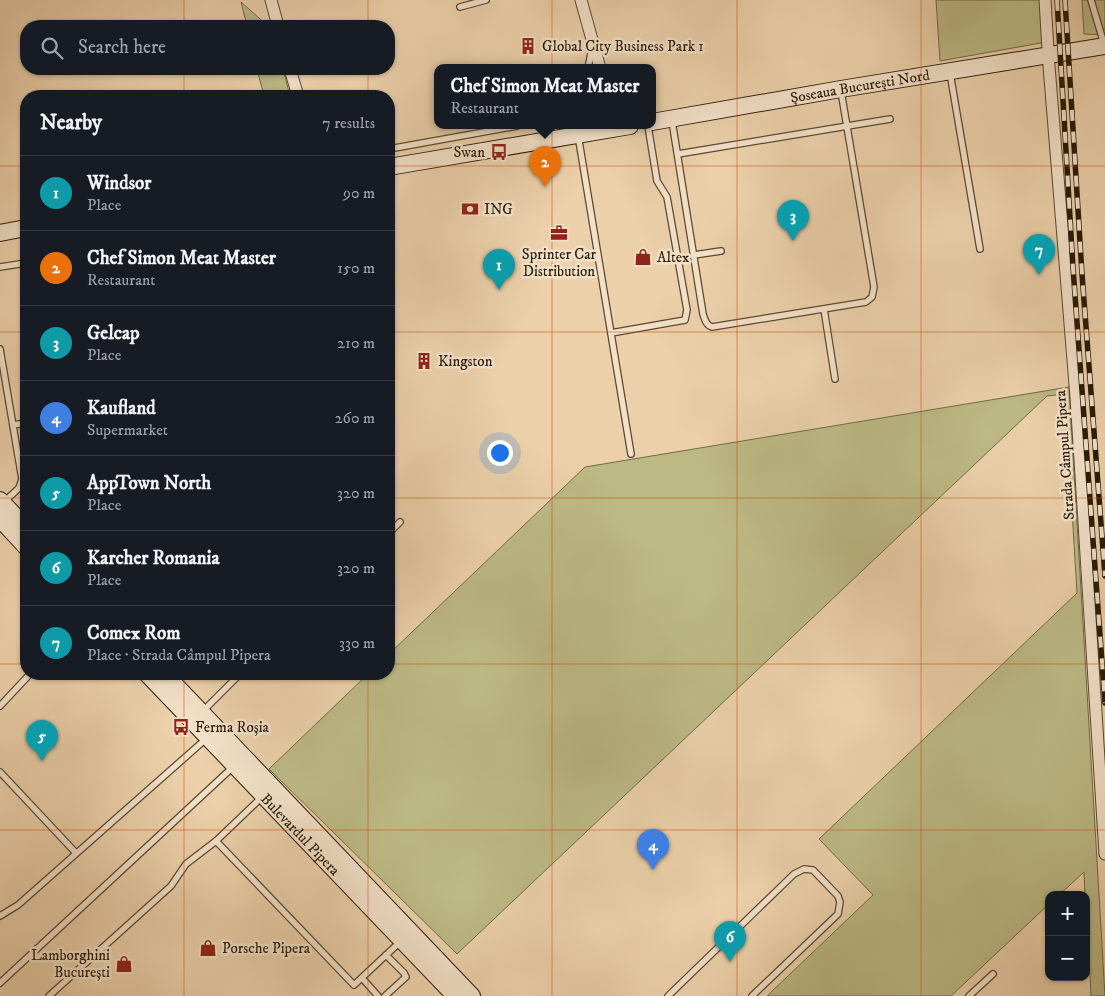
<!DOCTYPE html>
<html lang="en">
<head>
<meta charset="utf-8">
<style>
	:root { --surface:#171b24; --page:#242831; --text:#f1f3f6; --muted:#9ea1a6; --line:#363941; --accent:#c59692 }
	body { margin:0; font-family:"IM FELL DW Pica",serif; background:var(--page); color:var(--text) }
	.controls { position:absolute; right:15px; bottom:15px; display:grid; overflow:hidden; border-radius:10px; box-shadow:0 1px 4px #0004 }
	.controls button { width:45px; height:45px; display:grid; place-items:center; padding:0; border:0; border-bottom:1px solid var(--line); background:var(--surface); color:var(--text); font:25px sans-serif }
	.you { position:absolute; left:499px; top:452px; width:18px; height:18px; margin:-12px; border:4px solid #fff; border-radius:50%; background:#1a73e8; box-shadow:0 0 0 8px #1a73e833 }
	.badge { display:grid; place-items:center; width:32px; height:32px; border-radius:50%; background:var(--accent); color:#fff; font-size:16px; font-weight:700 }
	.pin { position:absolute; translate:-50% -41px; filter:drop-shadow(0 1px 2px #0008) }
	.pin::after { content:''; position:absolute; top:26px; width:18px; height:15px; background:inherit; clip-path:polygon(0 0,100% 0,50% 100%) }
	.popup { position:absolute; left:434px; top:64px; width:222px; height:65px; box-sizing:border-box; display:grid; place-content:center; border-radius:10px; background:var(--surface); filter:drop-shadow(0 1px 4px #0005); font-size:16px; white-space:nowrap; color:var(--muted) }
	.popup b { font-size:19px; color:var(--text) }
	.popup::after { content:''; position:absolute; left:50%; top:100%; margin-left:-10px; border:10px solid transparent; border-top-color:var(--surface) }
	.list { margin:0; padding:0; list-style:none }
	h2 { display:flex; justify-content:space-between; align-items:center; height:65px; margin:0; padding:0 20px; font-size:21px }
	h2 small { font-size:16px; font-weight:400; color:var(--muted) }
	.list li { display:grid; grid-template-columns:32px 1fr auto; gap:15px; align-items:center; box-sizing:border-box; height:75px; padding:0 20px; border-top:1px solid var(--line) }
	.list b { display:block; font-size:19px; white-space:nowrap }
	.list p { margin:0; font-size:16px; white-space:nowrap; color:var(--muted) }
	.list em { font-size:16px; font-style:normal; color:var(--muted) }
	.icon { flex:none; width:28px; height:28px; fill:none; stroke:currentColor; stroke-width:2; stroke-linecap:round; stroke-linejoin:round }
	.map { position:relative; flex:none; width:1105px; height:996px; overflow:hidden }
	.search { position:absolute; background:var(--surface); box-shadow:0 1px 4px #0004; left:20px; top:20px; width:375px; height:55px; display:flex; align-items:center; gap:12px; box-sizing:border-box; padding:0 18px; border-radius:20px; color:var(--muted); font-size:19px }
	.panel { position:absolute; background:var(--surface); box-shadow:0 1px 4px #0004; left:20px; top:90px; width:375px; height:590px; border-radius:20px }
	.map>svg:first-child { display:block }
	.green { fill:#bcb985; stroke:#726a47 }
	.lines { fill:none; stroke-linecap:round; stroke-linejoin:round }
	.service-casing { stroke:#5a4931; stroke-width:8 }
	.minor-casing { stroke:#5a4931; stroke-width:13 }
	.secondary-casing { stroke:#291c09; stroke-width:18 }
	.service { stroke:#f2e0c8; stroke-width:5.5 }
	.minor { stroke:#f2e0c8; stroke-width:11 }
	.secondary { stroke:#f2e0c8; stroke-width:16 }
	.rail-casing { stroke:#291c09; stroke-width:5.5 }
	.rail { stroke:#f2e0c8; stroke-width:4; stroke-dasharray:11; stroke-linecap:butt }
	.grid { fill:none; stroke:#cb500c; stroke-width:1; stroke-opacity:0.55 }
	.labels { text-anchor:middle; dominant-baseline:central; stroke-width:5; stroke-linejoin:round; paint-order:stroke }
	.poi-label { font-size:15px; fill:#291c09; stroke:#f2e0c8; text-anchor:start }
	.street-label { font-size:15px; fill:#291c09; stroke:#f2e0c8 }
</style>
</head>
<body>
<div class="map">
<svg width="1105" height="996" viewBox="0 0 1105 996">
	<rect width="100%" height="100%" fill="#ebd0aa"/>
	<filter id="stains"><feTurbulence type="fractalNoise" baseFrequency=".004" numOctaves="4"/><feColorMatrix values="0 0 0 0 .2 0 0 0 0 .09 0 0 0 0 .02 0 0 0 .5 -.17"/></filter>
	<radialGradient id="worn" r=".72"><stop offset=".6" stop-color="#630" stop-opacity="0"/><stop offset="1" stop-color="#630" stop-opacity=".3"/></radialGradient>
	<g class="green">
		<path d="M936 0H1050L1051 23 1041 43 940 61Z"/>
		<path d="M1082 0H1105V35L1084 34Z"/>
		<path d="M241 2 268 26H247Z"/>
		<path d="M257 69H283L289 92 271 96H264Z"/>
		<path d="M1069 387 1105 996H1091L1086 895H1085L1084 872 1059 895H1049V904L951 996H767L873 895 819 839 1077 593 1065 394 1047 396 457 954 269 769 368 674H389V654L585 467Z"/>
	</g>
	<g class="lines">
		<g class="service-casing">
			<g id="service">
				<path d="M1091 0 1104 44"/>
				<path d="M460 7 486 0"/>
				<path d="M588 68 592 48"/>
				<path d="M950 73 980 249"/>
				<path d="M672 121 703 314C705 320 706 325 712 327L866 302 872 297 874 287 841 91"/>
				<path d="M578 135 631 454"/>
				<path d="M389 149 517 126"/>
				<path d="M678 154 890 119"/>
				<path d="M694 255 721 251"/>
				<path d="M0 267 26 263"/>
				<path d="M824 309 835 379"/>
				<path d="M611 333 685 320 687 310 667 197 657 181 648 126"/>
				<path d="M0 349 22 479 19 488 4 502"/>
				<path d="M13 425 26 423"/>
				<path d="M389 533 400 522"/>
				<path d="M0 706 30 674"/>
				<path d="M203 711 240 674"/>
				<path d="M0 772 76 853"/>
				<path d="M216 841 354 985 400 942"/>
				<path d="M0 916 18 905 207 738"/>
				<path d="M362 978 378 996"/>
				<path d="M0 983 233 767"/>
				<path d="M49 996 171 886 186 864 216 841 262 797"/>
				<path d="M385 996 406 977 404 973 386 955"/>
				<path d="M668 996 794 874 804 869 813 870 838 896 840 902 838 914 752 996"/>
				<path d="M969 996 993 974"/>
			</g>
		</g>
		<g class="minor-casing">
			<g id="minor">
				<path d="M271 0 278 26"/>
				<path d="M581 0 600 68"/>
				<path d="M1045 0 1049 66 1076 397 1105 854"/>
				<path d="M290 69 298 96"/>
			</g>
		</g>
		<g class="secondary-casing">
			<g id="secondary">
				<path id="s1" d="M652 122 841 89 1105 46"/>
				<path d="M389 167 630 126"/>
				<path d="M0 233 26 228"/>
				<path d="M0 500 26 527"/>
				<path d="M0 519 26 547"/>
				<path id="s2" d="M147 674 455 996"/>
				<path d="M165 674 472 996"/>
			</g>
		</g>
		<use href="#service" class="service"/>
		<use href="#minor" class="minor"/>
		<use href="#secondary" class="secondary"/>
		<g class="rail-casing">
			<g id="rail">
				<path d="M1057 0 1073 268 1105 703"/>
				<path d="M1065 0 1082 274 1105 576"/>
			</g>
		</g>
		<use href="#rail" class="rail"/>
	</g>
	<path class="grid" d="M184 0V26M368 0V26M552 0V996M737 0V996M921 0V996M184 69V96M368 69V96M0 166H26M389 166H1105M0 332H26M389 332H1105M0 498H26M389 498H1105M0 664H26M389 664H1105M184 674V996M368 674V996M0 830H1105"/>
	<defs>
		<g id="building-bare" transform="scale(1.35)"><path d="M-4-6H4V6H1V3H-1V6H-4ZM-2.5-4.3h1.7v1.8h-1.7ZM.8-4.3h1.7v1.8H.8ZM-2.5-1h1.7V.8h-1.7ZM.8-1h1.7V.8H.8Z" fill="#8f2418" stroke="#f2e0c8" stroke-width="2.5" paint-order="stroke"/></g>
		<g id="bus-bare" transform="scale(1.35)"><path d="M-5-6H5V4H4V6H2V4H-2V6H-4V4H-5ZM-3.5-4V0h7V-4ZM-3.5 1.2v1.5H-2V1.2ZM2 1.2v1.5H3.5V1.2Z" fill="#8f2418" stroke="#f2e0c8" stroke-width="2.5" paint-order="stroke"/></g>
		<g id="bank-bare" transform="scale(1.35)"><path d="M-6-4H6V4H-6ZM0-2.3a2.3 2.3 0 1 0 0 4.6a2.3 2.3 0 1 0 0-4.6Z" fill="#8f2418" stroke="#f2e0c8" stroke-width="2.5" paint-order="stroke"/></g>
		<g id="office-bare" transform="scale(1.35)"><path d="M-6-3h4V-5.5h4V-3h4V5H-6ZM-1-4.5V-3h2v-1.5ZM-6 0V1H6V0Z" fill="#8f2418" stroke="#f2e0c8" stroke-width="2.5" paint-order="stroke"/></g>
		<g id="shop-bare" transform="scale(1.35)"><path d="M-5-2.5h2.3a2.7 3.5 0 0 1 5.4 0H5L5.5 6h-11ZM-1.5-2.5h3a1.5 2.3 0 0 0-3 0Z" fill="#8f2418" stroke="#f2e0c8" stroke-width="2.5" paint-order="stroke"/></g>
	</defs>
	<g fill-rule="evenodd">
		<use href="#building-bare" x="528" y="46"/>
		<use href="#bus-bare" x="499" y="152"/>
		<use href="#bank-bare" x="470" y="209"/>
		<use href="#office-bare" x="559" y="233"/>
		<use href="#shop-bare" x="643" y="257"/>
		<use href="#building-bare" x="424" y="361"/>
		<use href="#bus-bare" x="181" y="727"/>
		<use href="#shop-bare" x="208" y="948"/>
		<use href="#shop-bare" x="124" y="964"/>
	</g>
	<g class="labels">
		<g class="poi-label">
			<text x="542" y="46">Global City Business Park 1</text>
			<text x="485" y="152" text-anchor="end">Swan</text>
			<text x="484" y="209">ING</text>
			<text x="559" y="254" text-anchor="middle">Sprinter Car<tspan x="559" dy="17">Distribution</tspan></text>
			<text x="657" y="257">Altex</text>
			<text x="438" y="361">Kingston</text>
			<text x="195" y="727">Ferma Roșia</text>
			<text x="222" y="948">Porsche Pipera</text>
			<text x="110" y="955" text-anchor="end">Lamborghini<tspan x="110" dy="17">București</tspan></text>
		</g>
		<g class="street-label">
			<text stroke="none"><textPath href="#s1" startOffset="211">Șoseaua București Nord</textPath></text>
			<text transform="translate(1065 455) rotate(-94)">Strada Câmpul Pipera</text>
			<text stroke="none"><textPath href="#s2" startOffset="222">Bulevardul Pipera</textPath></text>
		</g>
	</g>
	<rect width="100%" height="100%" filter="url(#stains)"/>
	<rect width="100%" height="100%" fill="url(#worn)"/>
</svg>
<div class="controls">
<button>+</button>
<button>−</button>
</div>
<div class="you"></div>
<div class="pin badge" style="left:499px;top:290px;background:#0f9aa8">1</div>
<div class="pin badge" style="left:545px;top:187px;background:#e8710a">2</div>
<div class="popup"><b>Chef Simon Meat Master</b>Restaurant</div>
<div class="pin badge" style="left:793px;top:241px;background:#0f9aa8">3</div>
<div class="pin badge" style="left:653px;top:870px;background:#3f7fe0">4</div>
<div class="pin badge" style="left:42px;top:761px;background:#0f9aa8">5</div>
<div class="pin badge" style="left:730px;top:962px;background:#0f9aa8">6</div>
<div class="pin badge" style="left:1039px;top:275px;background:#0f9aa8">7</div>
<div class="search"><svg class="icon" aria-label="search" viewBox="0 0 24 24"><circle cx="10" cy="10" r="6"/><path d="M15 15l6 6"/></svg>Search here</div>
<section class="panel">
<h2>Nearby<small>7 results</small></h2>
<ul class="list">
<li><span class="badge" style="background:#0f9aa8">1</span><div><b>Windsor</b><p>Place</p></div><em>90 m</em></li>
<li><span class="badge" style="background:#e8710a">2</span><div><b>Chef Simon Meat Master</b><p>Restaurant</p></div><em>150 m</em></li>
<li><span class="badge" style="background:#0f9aa8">3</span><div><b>Gelcap</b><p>Place</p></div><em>210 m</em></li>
<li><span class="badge" style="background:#3f7fe0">4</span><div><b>Kaufland</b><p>Supermarket</p></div><em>260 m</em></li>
<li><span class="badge" style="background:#0f9aa8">5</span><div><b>AppTown North</b><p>Place</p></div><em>320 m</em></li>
<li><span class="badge" style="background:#0f9aa8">6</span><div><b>Karcher Romania</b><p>Place</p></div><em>320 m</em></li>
<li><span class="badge" style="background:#0f9aa8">7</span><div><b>Comex Rom</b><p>Place · Strada Câmpul Pipera</p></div><em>330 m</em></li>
</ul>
</section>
</div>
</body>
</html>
